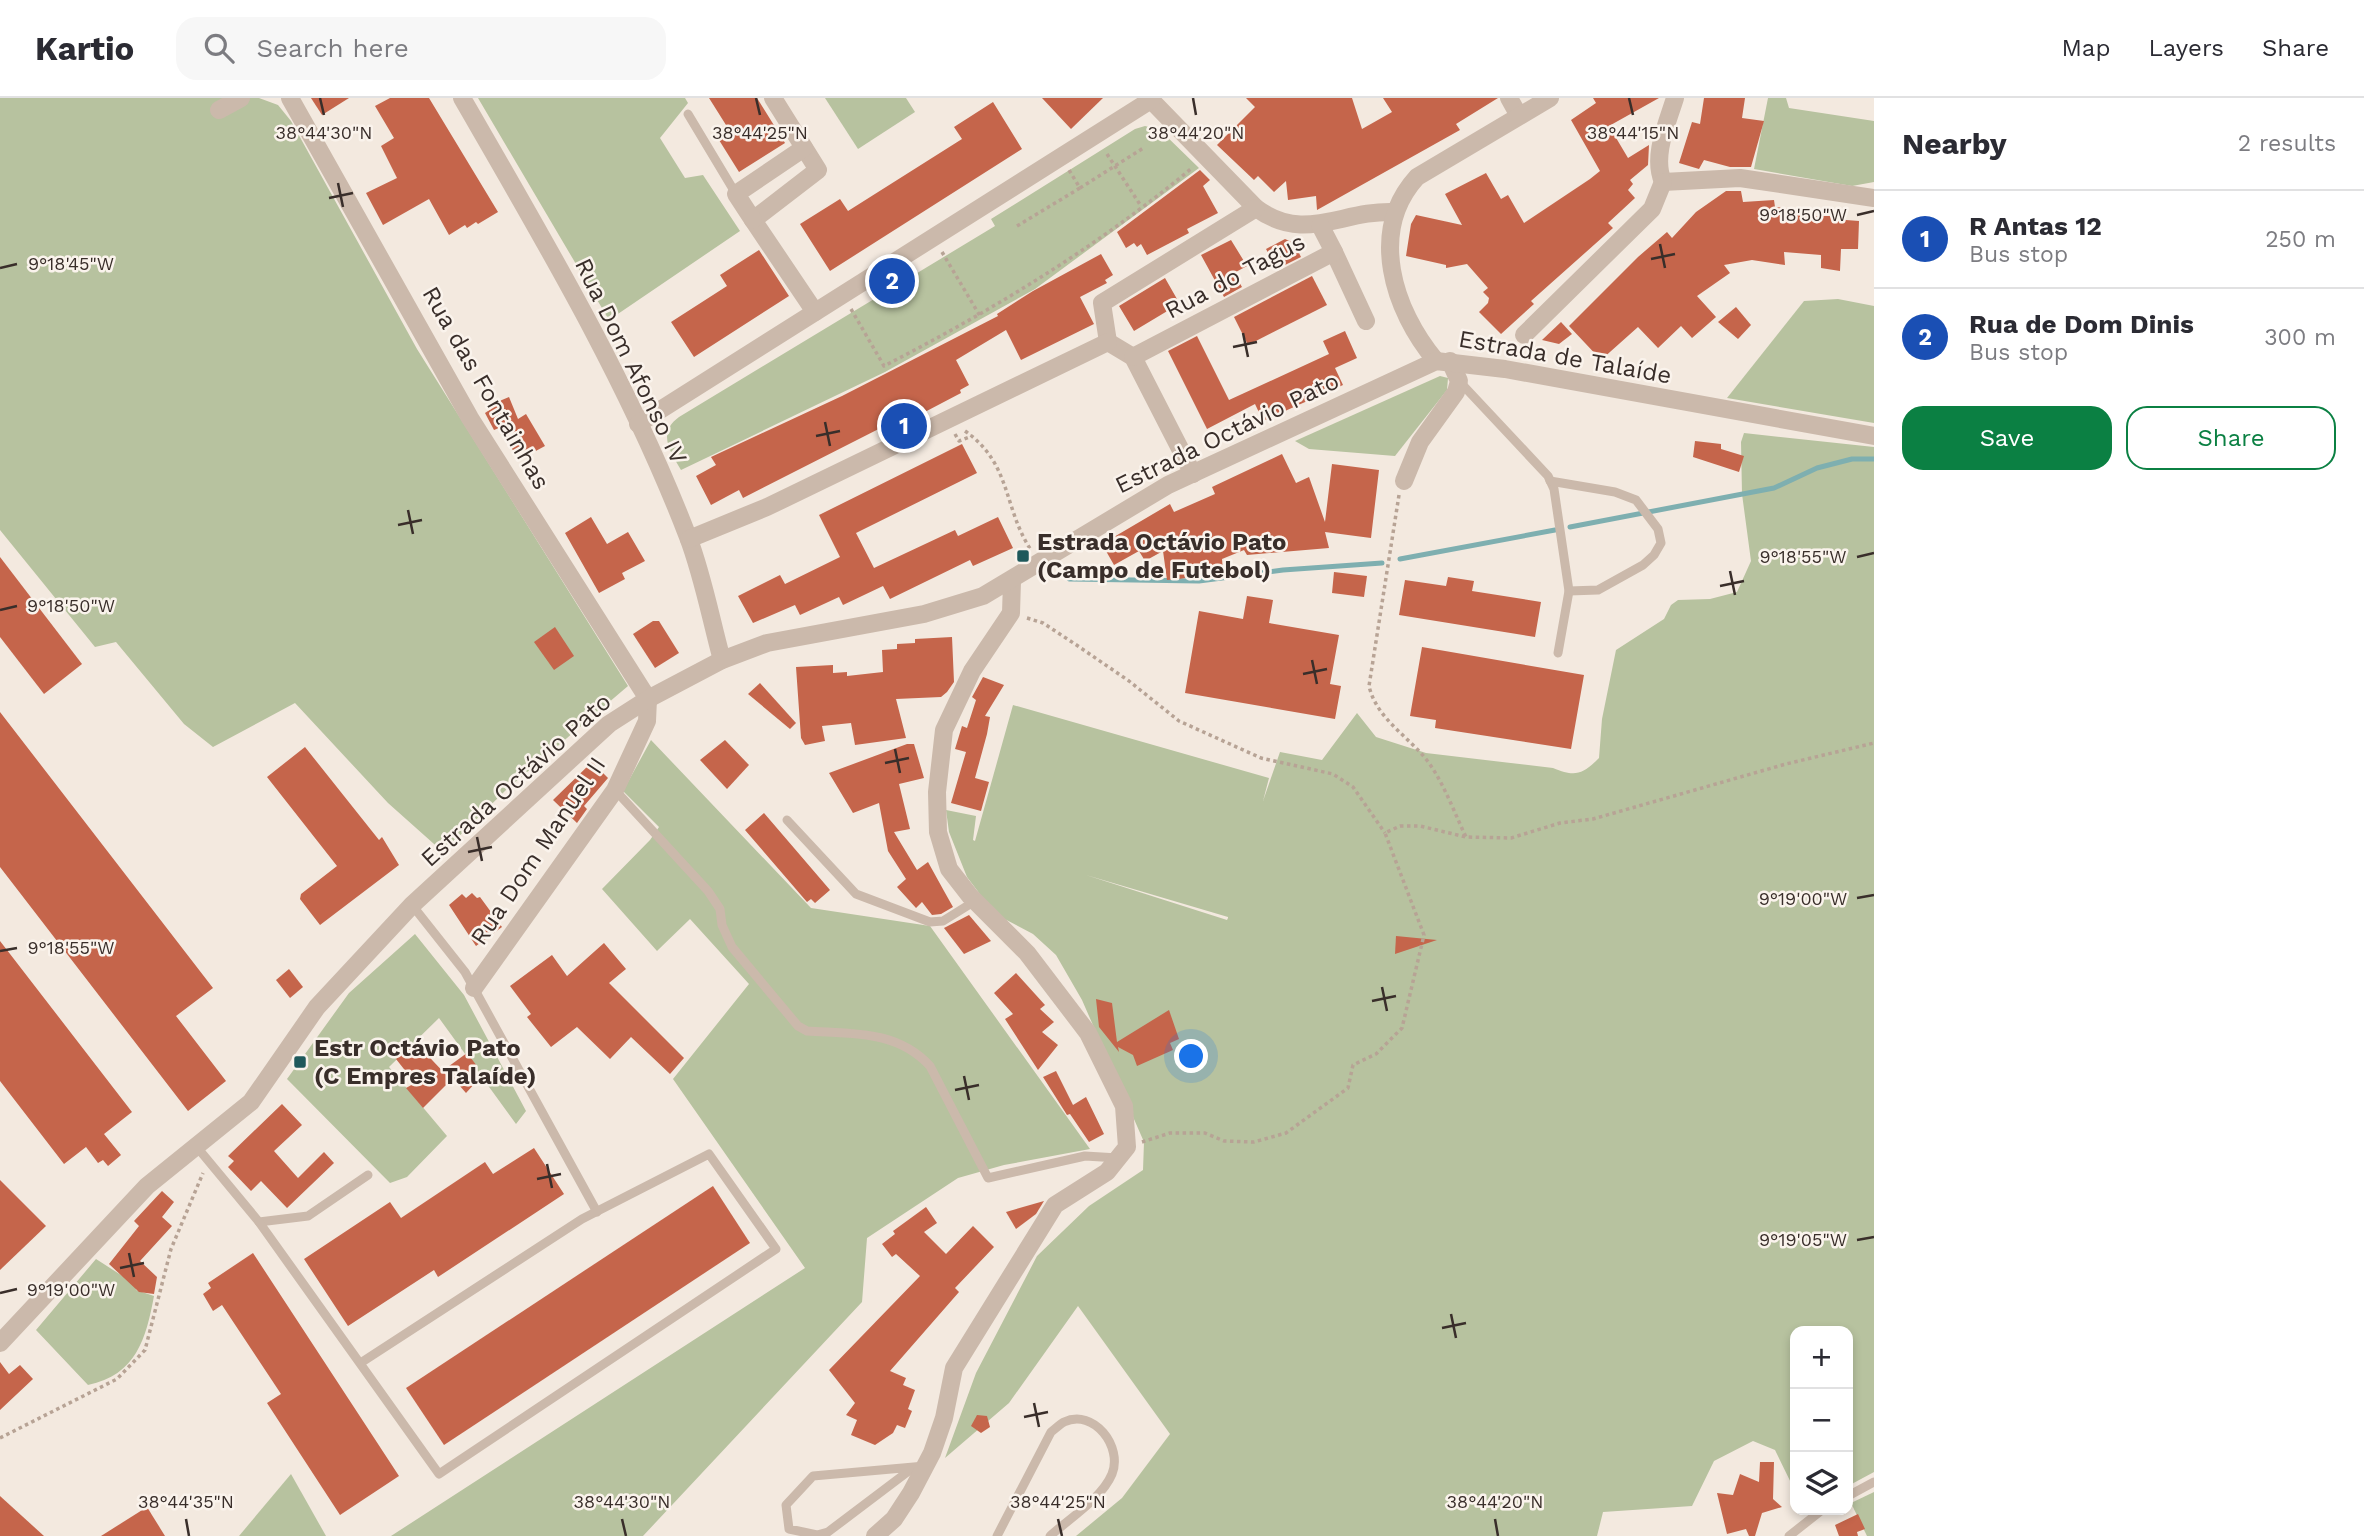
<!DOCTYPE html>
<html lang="en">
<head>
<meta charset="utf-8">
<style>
	:root { --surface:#fff; --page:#f7f7f7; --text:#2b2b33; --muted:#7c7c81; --line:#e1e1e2; --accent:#0b8043 }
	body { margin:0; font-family:"Work Sans",sans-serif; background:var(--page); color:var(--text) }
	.controls { position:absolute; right:21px; bottom:21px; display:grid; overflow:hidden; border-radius:14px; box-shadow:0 4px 10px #0003 }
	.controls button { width:63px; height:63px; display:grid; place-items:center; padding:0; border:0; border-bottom:2px solid var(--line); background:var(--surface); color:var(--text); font:35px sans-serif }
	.you { position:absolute; left:1192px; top:959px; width:24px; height:24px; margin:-18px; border:5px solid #fff; border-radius:50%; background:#1a73e8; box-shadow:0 0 0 10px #1a73e833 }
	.badge { display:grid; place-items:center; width:46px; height:46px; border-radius:50%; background:var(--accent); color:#fff; font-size:23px; font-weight:700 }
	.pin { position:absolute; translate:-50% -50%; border:4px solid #fff; box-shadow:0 2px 7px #0006 }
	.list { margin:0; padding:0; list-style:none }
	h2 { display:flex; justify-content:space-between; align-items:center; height:91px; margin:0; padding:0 28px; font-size:30px }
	h2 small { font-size:23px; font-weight:400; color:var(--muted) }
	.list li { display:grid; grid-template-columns:46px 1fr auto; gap:21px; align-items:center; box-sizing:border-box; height:98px; padding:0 28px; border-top:2px solid var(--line) }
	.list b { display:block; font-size:26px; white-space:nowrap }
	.list p { margin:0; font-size:23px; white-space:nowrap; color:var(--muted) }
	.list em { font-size:23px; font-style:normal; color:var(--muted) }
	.actions { display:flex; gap:14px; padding:21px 28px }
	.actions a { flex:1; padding:16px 0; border:2px solid var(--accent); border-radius:21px; text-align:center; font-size:24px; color:var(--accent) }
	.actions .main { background:var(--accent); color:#fff }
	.icon { flex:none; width:38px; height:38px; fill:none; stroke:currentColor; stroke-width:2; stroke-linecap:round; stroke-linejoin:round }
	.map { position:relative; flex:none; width:1874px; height:1438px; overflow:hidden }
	header { display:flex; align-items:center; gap:42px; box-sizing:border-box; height:98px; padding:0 35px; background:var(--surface); border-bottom:2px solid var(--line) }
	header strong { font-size:33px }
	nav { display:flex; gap:38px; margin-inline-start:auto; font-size:24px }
	.search { width:490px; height:63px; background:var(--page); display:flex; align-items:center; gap:18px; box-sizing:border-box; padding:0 24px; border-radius:21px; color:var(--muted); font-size:26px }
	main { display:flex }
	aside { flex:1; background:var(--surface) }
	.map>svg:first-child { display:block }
	.green { fill:#b7c29f; fill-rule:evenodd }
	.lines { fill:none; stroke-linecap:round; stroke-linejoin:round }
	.stream { stroke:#7eafb0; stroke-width:5 }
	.building { fill:#c5654b }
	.path { stroke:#b7a395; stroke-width:3.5; stroke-dasharray:3.5 3.5; stroke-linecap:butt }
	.service { stroke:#cbb9ab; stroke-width:9 }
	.minor { stroke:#cbb9ab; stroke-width:18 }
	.tertiary { stroke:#cbb9ab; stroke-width:18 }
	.ticks { fill:none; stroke:#392e2a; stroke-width:2.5 }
	.poi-dot { fill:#1f595b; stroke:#faf3ec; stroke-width:2.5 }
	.labels { text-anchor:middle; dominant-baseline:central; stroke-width:5; stroke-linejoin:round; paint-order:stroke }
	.street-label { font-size:24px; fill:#392e2a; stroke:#faf3ec }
	.poi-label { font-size:24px; font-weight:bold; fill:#392e2a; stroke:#faf3ec; text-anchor:start }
	.ticks-label { font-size:18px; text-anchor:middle; fill:#392e2a; stroke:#faf3ec; stroke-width:5; stroke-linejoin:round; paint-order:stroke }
</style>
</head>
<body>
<header>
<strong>Kartio</strong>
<div class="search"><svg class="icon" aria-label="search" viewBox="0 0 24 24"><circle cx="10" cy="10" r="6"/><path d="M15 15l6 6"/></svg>Search here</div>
<nav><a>Map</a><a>Layers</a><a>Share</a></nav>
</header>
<main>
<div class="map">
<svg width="1874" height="1438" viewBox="0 0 1874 1438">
	<rect width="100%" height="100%" fill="#f3e9df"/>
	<g class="green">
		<path d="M0 0H259L278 7 291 23 417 251 628 588 506 692 443 754 388 705 295 605 213 649 184 626 116 544 95 549 0 432Z"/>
		<path d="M478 0H685L688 5 660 40 685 80 703 77 740 133 609 222Z"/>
		<path d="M825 0H906L915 14 858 51Z"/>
		<path d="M1768 0H1786L1789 10 1874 23V84L1852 88 1754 71Z"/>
		<path d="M1145 28 1160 32 1199 70 1035 191 885 274 681 372C670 353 657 335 679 319L995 128 991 121 1135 31Z"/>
		<path d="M1838 201 1874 208V325L1727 300 1804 203Z"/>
		<path d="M1440 278 1448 280 1447 292 1395 358 1309 351 1295 343Z"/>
		<path d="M1744 335 1874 349V1374L1848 1388V1233H1795V1393L1775 1352 1753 1343 1714 1363 1692 1408 1603 1414 1597 1438H1076L1122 1400 1170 1336 1078 1208 1009 1305 945 1360 976 1275 1037 1158 1089 1108 1143 1072 1144 1044 1082 902 1056 857 1033 836 995 816 967 779 949 734 946 712 976 718 973 742 975 743 1013 607 1269 680 1263 703 1280 654 1322 662 1357 615 1376 639 1426 655 1553 670C1575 679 1582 677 1599 660L1602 621 1616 552 1664 521 1671 507 1678 502 1710 501 1737 494 1751 463 1742 396 1741 344ZM1086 777 1228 819V820L1227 822Z"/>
		<path d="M651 642 811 810 930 828 1090 1051 1004 1067 958 1080 867 1140 862 1204 643 1438H391L805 1170 673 981 749 886 690 821 657 853 602 791 650 742 659 729 623 693Z"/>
		<path d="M415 836 464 897 526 1013 516 1026 439 920 389 969 447 1038 407 1079 390 1085 287 981 349 895Z"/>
		<path d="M96 1161 135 1186 136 1192 154 1198C146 1241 136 1277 88 1287L36 1232Z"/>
		<path d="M291 1376 326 1438H239Z"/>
		<path d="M1874 1394V1438H1867L1851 1405Z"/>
	</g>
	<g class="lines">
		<g class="stream">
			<path d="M1570 429 1774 390 1817 370 1852 361H1874"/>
			<path d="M1400 461 1555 432"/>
			<path d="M1069 481 1199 483 1283 472 1382 465"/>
		</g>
	</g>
	<g class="building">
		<path d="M311 0H349L322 17Z"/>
		<path d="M390 0H429L498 114 478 126 476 124 467 130 465 127 449 137 429 101 383 127 366 95 397 80 381 48 394 40 375 8Z"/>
		<path d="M709 0H757L785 45 739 74 714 34 726 27Z"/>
		<path d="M1042 0H1103L1071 31Z"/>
		<path d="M1246 0H1352L1362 31 1392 14 1383 0H1498L1456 26 1460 32 1317 112 1316 98 1288 102 1286 83 1274 94 1258 78 1254 82 1217 47 1255 9Z"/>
		<path d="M1593 0H1659L1609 28 1628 60 1649 47 1648 67 1630 82 1633 86 1628 92 1635 100 1608 125 1613 130 1531 203 1534 206 1501 236 1479 214 1488 205 1489 200 1483 194 1488 190 1467 166 1446 170V167L1406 158 1411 126 1416 117 1462 127 1445 96 1486 75 1501 101 1508 97 1524 125 1590 81 1600 73 1571 22 1596 5Z"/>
		<path d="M1704 0H1745L1742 20 1764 23 1751 69H1730L1704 62 1699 71 1679 65 1692 24 1700 26Z"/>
		<path d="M993 4 1022 51 830 173 800 126 840 101 848 113 962 41 954 29Z"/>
		<path d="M1200 72 1210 82 1203 88 1218 115 1187 131 1189 135 1147 157 1141 146 1137 149 1134 145 1126 150 1117 134Z"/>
		<path d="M1726 93H1741L1743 104 1774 102 1775 109 1804 112 1813 115 1812 118H1846V122L1859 123 1858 151H1841L1840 173 1821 170V157L1784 154 1785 167 1752 162 1724 167 1730 175 1697 198 1716 219 1692 240 1681 228 1658 250 1638 229 1601 262 1569 228 1638 159 1667 134 1672 140 1696 114Z"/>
		<path d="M1285 141 1294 145 1301 159 1277 171 1266 151Z"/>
		<path d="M1231 142 1247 168 1234 175 1242 189 1224 199 1201 157Z"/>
		<path d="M759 152 789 198 694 259 671 224 727 188 720 177Z"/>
		<path d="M1101 156 1113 177 1105 182 1107 185 1080 199 1094 226 1021 262 1006 232 956 262 969 287 960 292 961 295 921 316 918 311 743 400 739 392 711 407 696 378 716 367 711 359 842 298 998 218 997 216 1033 193Z"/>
		<path d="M1312 178 1327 207 1248 247 1234 219Z"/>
		<path d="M1165 180 1177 201 1166 208 1169 212 1134 233 1119 208Z"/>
		<path d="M1736 209 1751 227 1738 241 1718 224Z"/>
		<path d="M1561 224 1572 236 1559 246 1542 242Z"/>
		<path d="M1345 233 1357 260 1335 270 1343 287 1263 323 1255 306 1207 331 1168 253 1197 238 1229 302 1329 256 1323 243Z"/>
		<path d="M509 299 518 321 526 316 545 348 519 362 499 330 494 332 485 315 491 311 490 307Z"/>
		<path d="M1695 343 1721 346V351L1744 358 1739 374 1693 359Z"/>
		<path d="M962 346 977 375 856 435 874 470 955 432 958 438 998 419 1013 450 973 468 970 462 890 501 883 488 843 507 839 499 800 517 795 507 753 525 738 498 780 477 785 486 840 459 819 417Z"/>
		<path d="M1282 356 1296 385 1309 379 1325 424 1332 366 1379 372 1371 440 1325 434 1329 450 1247 457 1244 452 1222 461 1223 474 1179 481 1167 482 1163 453 1145 463 1139 453 1114 467 1102 446 1170 406 1174 414 1215 396 1212 389Z"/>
		<path d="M591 419 607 446 628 434 645 463 622 475 625 481 599 495 565 435Z"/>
		<path d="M0 459 82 566 44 596 0 539Z"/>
		<path d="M1334 474 1367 478 1364 499 1332 495Z"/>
		<path d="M1448 479 1474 483 1472 493 1541 504 1535 539 1399 517 1405 482 1446 488Z"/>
		<path d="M1247 498 1273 502 1269 525 1339 537 1330 586 1341 588 1335 621 1185 595 1199 513 1243 521Z"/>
		<path d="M653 523H659L679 555 655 570 633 536Z"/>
		<path d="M555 529 574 558 554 572 534 544Z"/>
		<path d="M952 539 954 584 947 594 941 599 896 601 906 640 855 647 851 625 822 628 825 643 805 647 801 640 796 569 833 567V575L847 574V578L883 574 882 552 897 551V546L915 545V541Z"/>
		<path d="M1422 549 1584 577 1571 651 1435 630 1436 622 1410 618Z"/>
		<path d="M983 579 1004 587 985 618 990 619 987 636 975 680 989 684 981 713 951 705 966 654 955 651 962 628 967 630 976 602 972 599Z"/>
		<path d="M760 585 796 625 790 631 748 596Z"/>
		<path d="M0 614 213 890 176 918 226 983 188 1013 0 769Z"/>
		<path d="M725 642 749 667 727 691 700 662Z"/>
		<path d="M907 646H914L924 680 899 686 910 731 894 734 917 772 928 764 944 793 953 809 941 816 932 817 922 804 916 810 897 789 906 781 888 753 879 705 853 715 829 675Z"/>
		<path d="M305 649 379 742 382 739 399 767 320 827 300 801 301 796 337 768 267 679Z"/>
		<path d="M592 664 608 680 584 708 587 711 577 725 553 702Z"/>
		<path d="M764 715 830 792 815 805 811 801 807 804 745 732Z"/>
		<path d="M472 795 477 800 480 799 502 829 476 848 449 807 462 796 466 800Z"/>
		<path d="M969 817 991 843 964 856 944 830Z"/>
		<path d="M1396 838 1437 842 1395 856Z"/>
		<path d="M0 843 132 1014 104 1036 121 1057 108 1068 103 1062 98 1065 86 1049 64 1066 0 983Z"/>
		<path d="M604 845 626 871 609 885 684 960 670 976 631 939 610 961 577 929 551 949 527 919 531 916 510 888 552 857 567 878Z"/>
		<path d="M289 871 303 889 290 900 276 882Z"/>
		<path d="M1016 875 1045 907 1040 911 1054 924 1042 934 1058 947 1038 972 1005 921 1013 916 994 895Z"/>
		<path d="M1096 901 1112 905 1117 944 1169 912 1179 941 1170 945 1173 952 1137 968 1133 957 1118 949 1119 954 1099 929Z"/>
		<path d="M415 944 451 982 423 1010 406 990 415 985 396 961Z"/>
		<path d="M467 955 477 968 469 974 477 983 466 995 445 971Z"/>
		<path d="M1056 973 1073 1007 1086 999 1104 1036 1089 1044 1070 1016 1067 1017 1043 979Z"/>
		<path d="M282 1006 302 1027 274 1053 298 1080 324 1054 334 1065 287 1110 261 1083 251 1093 228 1069 234 1063 228 1058Z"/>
		<path d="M534 1050 564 1096 438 1179 434 1172 348 1228 304 1161 390 1104 401 1120 485 1064 493 1076Z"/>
		<path d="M0 1082 46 1128 0 1172Z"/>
		<path d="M713 1088 750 1145 444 1347 406 1290Z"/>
		<path d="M162 1093 174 1104 162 1119 172 1128 140 1163 157 1179 154 1196 139 1194 109 1166 139 1128 134 1123Z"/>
		<path d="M1044 1103 1036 1116 1016 1131 1006 1114Z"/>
		<path d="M926 1109 937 1125 924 1134 946 1156 973 1128 994 1149 955 1190 959 1194 890 1273 906 1280 903 1287 915 1292 908 1311 912 1313 905 1330 897 1327 893 1335 875 1347 851 1337 857 1322 846 1317 855 1305 829 1272 920 1178 896 1156 892 1159 882 1146 895 1136 893 1133Z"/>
		<path d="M253 1155 399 1378 340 1417 267 1305 281 1296 222 1207 213 1213 203 1196 211 1190 208 1185Z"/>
		<path d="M0 1264 9 1276 20 1267 33 1281 0 1312Z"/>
		<path d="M977 1317 987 1318 990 1329 981 1335 971 1328Z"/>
		<path d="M1760 1364H1774L1773 1401 1782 1409 1762 1415 1755 1438H1749L1746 1431 1727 1436 1717 1395 1733 1397 1740 1376 1759 1384Z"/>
		<path d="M0 1398 44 1438H0Z"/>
		<path d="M147 1409 165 1438H101Z"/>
		<path d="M1858 1416 1865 1431 1857 1434 1858 1438H1839L1835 1427Z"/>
	</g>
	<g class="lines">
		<g class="path">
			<path d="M1107 56 1141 108"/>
			<path d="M1080 90 1145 49"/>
			<path d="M1017 128 1080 90 1069 72"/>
			<path d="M942 154 980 218"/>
			<path d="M851 211 884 268C993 212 1097 149 1192 70"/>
			<path d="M965 333C1012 366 1003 410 1031 452"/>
			<path d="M955 336 959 343 972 338"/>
			<path d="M1399 397 1369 588C1377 622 1409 638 1429 665 1445 688 1454 714 1466 739"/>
			<path d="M1027 520 1043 525 1075 546 1129 583 1179 623 1261 660 1333 676 1353 689 1385 735"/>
			<path d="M1142 1044 1170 1035H1205L1224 1043 1254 1044 1286 1035 1348 990 1353 967 1376 956 1402 930 1424 837 1385 735 1400 728H1420L1466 739 1511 740 1560 725 1593 721 1786 666 1874 645"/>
			<path d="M0 1340 117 1281 145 1252 171 1151 203 1075"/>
		</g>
		<g class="service">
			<path d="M688 16 736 96"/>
			<path d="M1459 283 1548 378 1554 391 1569 493 1558 555"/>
			<path d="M1550 383 1615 394 1636 402 1658 431 1661 445 1654 457 1643 467 1598 492 1569 493"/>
			<path d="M615 692 708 793 720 811 722 827 732 849 798 928 807 933C853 936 897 932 930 968L988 1080 1085 1058 1118 1060"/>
			<path d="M787 722 856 796 930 824 943 823 975 803"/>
			<path d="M412 807 465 874 597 1114"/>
			<path d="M196 1048 259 1124 308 1118 368 1077"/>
			<path d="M259 1124 439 1376 776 1151 709 1056 582 1121 362 1264"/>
			<path d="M914 1369 828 1434 817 1437 789 1431 786 1407 813 1378 925 1368"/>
			<path d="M1848 1398 1874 1384"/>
			<path d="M997 1438 1051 1334C1055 1331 1060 1326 1064 1324 1094 1310 1123 1349 1112 1376 1102 1400 1070 1420 1050 1438"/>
			<path d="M1789 1438 1822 1412"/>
		</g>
		<g class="minor">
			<path d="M290 0 470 320 648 601 647 623 615 692 474 890"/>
			<path d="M462 0C544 142 629 285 688 439 703 478 711 522 722 562"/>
			<path d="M773 0 818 72 753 122 815 214"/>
			<path d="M1149 0 1256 110C1305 146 1341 112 1394 114"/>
			<path d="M1509 0 1519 18"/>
			<path d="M1675 0C1667 26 1652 58 1663 84L1740 80 1874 100"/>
			<path d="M219 12 241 0"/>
			<path d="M753 122 736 96 804 50"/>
			<path d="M1334 154 1366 223"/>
			<path d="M1524 237 1652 111 1663 84"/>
			<path d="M1108 244 1102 205 1256 110"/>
			<path d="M1108 244 1133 259 1193 376"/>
			<path d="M1133 259 1334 154 1320 127"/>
			<path d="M1436 263C1393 212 1368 133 1417 79L1550 0"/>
			<path d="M638 326 1151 2"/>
			<path d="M1404 383 1420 344 1456 294 1459 283 1450 263"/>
			<path d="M689 441 767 409 1108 244"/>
			<path d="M875 1438 894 1421 911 1395 932 1355 944 1320 954 1270 1055 1107 1107 1074 1127 1049 1124 1008 1088 935 1027 855 970 798 949 771 938 734 937 694 944 632 972 573 1011 515 1012 483"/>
		</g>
		<path class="tertiary" d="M0 1245 147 1088 251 1004 317 909 412 807 609 626 648 601 722 562 767 545 924 516 983 498 1168 387 1436 263 1505 271 1874 338"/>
	</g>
	<path class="ticks" d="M320 0 324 17M756 0 760 17M1193 0 1196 17M1629 0 1633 17M338 85 343 109M329 100 353 95M1857 117 1874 113M1660 146 1665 170M1651 161 1675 156M0 170 17 166M1243 235 1248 259M1233 249 1257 244M825 324 830 348M816 338 840 333M408 412 413 436M398 427 422 422M1857 459 1874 455M1730 473 1735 497M1720 488 1744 483M0 512 17 508M1312 562 1317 586M1303 576 1327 571M895 651 900 675M885 665 909 660M477 739 482 763M468 754 492 749M1857 800 1874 797M0 853 17 850M1382 889 1387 913M1372 903 1396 898M964 978 969 1002M955 992 979 987M547 1066 552 1090M537 1081 561 1076M1857 1142 1874 1139M129 1155 134 1179M120 1170 144 1165M0 1195 17 1191M1451 1216 1456 1240M1442 1230 1466 1225M1034 1305 1039 1329M1024 1319 1048 1314M186 1421 189 1438M622 1421 626 1438M1058 1421 1062 1438M1495 1421 1498 1438"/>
	<g class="poi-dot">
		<rect x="1016" y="451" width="14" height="14" rx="3.5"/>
		<rect x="293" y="957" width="14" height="14" rx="3.5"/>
	</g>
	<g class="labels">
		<g class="street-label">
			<text transform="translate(1235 178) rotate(-28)">Rua do Tagus</text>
			<text transform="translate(1565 259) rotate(10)">Estrada de Talaíde</text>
			<text transform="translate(631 263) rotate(64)">Rua Dom Afonso IV</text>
			<text transform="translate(486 290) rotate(60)">Rua das Fontainhas</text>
			<text transform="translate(1227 335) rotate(-26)">Estrada Octávio Pato</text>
			<text transform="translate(516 682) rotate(-42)">Estrada Octávio Pato</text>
			<text transform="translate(538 753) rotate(-56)">Rua Dom Manuel II</text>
		</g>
		<g class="poi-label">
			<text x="1037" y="444">Estrada Octávio Pato<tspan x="1037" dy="28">(Campo de Futebol)</tspan></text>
			<text x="314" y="950">Estr Octávio Pato<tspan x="314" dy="28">(C Empres Talaíde)</tspan></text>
		</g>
	</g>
	<g class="ticks-label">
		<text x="324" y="41">38°44'30"N</text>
		<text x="760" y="41">38°44'25"N</text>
		<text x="1196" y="41">38°44'20"N</text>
		<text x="1633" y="41">38°44'15"N</text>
		<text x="1803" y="123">9°18'50"W</text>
		<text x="71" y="172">9°18'45"W</text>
		<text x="1803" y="465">9°18'55"W</text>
		<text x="71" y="514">9°18'50"W</text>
		<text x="1803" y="807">9°19'00"W</text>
		<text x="71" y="856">9°18'55"W</text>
		<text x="1803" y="1148">9°19'05"W</text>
		<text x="71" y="1198">9°19'00"W</text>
		<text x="186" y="1410">38°44'35"N</text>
		<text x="622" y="1410">38°44'30"N</text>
		<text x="1058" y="1410">38°44'25"N</text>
		<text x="1495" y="1410">38°44'20"N</text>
	</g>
</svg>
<div class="controls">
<button>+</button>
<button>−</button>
<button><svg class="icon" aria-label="layers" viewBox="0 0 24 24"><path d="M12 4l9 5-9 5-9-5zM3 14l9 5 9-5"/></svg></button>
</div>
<div class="you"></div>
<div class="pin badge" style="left:904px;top:328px;background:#1a4fb4">1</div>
<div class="pin badge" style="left:892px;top:183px;background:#1a4fb4">2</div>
</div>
<aside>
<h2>Nearby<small>2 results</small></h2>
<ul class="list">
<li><span class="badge" style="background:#1a4fb4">1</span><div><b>R Antas 12</b><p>Bus stop</p></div><em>250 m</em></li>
<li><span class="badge" style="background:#1a4fb4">2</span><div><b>Rua de Dom Dinis</b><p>Bus stop</p></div><em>300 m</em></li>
</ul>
<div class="actions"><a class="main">Save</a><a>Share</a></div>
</aside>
</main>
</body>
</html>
